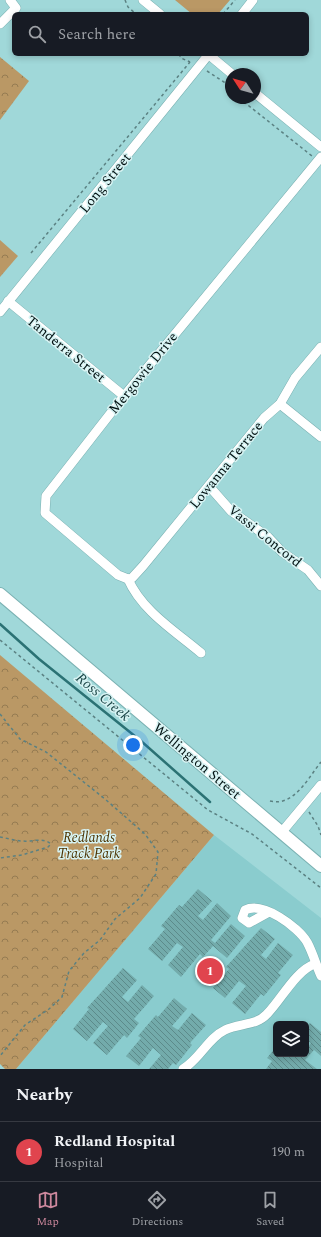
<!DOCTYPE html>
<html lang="en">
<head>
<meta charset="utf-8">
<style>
	:root { --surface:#171b24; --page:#242831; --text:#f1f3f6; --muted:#9ea1a6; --line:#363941; --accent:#ce889d }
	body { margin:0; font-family:Spectral,serif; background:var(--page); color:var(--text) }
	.controls { position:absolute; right:12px; bottom:12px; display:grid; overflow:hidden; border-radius:6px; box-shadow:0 2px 6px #0003 }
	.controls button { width:36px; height:36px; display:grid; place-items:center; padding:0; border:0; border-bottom:1px solid var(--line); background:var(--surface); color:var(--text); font:20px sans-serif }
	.compass { position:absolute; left:225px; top:68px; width:36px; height:36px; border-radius:50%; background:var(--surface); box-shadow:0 2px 6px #0003; rotate:306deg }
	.you { position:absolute; left:133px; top:745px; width:14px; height:14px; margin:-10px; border:3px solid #fff; border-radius:50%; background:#1a73e8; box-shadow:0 0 0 6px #1a73e833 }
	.badge { display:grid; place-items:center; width:26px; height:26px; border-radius:50%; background:var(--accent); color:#fff; font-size:13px; font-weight:700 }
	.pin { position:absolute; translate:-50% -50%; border:2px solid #fff; box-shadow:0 1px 4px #0006 }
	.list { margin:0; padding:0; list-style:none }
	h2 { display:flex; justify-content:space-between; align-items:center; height:52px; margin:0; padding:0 16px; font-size:17px }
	h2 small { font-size:13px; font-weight:400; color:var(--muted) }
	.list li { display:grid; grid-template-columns:26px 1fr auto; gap:12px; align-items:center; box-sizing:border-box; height:60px; padding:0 16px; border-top:1px solid var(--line) }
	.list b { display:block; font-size:15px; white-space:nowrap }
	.list p { margin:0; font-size:13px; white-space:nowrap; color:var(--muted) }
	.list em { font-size:13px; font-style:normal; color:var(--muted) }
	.icon { flex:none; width:22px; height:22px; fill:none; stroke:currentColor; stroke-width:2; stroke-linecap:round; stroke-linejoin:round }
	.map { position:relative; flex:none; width:321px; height:1069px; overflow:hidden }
	.search { position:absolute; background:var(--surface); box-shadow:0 2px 6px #0003; left:12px; right:12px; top:12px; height:44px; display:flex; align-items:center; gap:10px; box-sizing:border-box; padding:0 14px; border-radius:6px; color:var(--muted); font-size:15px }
	.sheet { height:112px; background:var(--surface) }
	nav { display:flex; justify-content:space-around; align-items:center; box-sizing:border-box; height:56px; border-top:1px solid var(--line); background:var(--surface); font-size:11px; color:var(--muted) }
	nav a { display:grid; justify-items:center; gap:2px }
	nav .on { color:var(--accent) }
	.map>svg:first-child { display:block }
	.built { fill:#8accce; fill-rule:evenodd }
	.forest { fill:url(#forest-crowns) }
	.garden { fill:#ba9865 }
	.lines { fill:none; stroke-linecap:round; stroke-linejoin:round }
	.stream { stroke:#2b7274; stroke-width:2.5 }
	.building { fill:url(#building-back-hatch) }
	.minor-casing { stroke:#7ab1b2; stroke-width:10 }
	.major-casing { stroke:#7ab1b2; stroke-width:14 }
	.path { stroke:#5b8182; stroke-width:1.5; stroke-dasharray:3 3; stroke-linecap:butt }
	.minor { stroke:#fff; stroke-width:9 }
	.major { stroke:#fff; stroke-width:12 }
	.labels { text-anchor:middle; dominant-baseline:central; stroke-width:3; stroke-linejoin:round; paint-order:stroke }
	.street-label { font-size:14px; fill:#001011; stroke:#d7f3f3 }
	.park-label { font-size:14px; font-style:italic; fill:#4d3402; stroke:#d7f3f3 }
	.water-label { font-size:15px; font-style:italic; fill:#1d4849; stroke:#d7f3f3 }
</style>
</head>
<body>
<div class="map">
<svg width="321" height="1069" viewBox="0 0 321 1069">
	<defs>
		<pattern id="forest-crowns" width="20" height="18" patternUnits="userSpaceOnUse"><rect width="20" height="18" fill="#ba9865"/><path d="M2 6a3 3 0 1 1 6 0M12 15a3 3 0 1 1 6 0" fill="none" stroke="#957b52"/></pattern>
		<pattern id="building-back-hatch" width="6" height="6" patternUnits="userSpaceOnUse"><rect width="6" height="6" fill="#73abab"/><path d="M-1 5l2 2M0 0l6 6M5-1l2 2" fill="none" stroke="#5c8a8a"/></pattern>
	</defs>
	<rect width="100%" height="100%" fill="#a0d8d9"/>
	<path class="built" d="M214 835 321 918V1069H16ZM276 1024H306V1054H276Z"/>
	<g class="forest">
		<path d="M0 57 29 81 0 120Z"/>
		<path d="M0 240 18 256 0 277Z"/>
		<path d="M0 655 214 835 16 1069H5L0 1064Z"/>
	</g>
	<path class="garden" d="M175 0H230L218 14H192Z"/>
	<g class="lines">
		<path class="stream" d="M0 624 39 659 141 741 210 802"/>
	</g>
	<g class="building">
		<path d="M198 889 212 901 198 916 203 920 217 903 231 916 211 940 215 943 231 924 245 936 227 958 213 946 203 957 200 954 181 977 168 965 183 947 177 943 162 961 148 949 165 929 161 926 179 905 182 907Z"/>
		<path d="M261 928 275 939 261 955 266 959 278 943 293 955 278 973 281 975 264 996 261 994 245 1014 232 1003 246 986 239 981 225 998 213 988 229 969 226 967Z"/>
		<path d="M123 968 137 980 122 997 128 1002 142 985 154 996 134 1019 139 1023 127 1038 124 1035 107 1055 93 1043 108 1026 103 1022 87 1041 73 1029 89 1009 87 1008Z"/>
		<path d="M174 998 187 1009 172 1026 178 1030 192 1013 206 1025 190 1043 192 1045 176 1065 173 1063 168 1069H149L161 1055 153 1048 139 1066 126 1056 141 1038 138 1036 156 1015 158 1017Z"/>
		<path d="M310 1023 321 1032V1056L314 1050 305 1060 317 1069H266L272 1061 267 1058 276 1047V1054H306V1043L309 1046 311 1043 306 1039V1028Z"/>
	</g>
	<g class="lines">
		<g class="minor-casing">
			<g id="minor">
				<path d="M143 0 160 14"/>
				<path d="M242 14 253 0"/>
				<path d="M0 24 16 8 10 0"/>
				<path d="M208 54 232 74"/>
				<path d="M255 93 321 147"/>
				<path d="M8 301 124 396"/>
				<path d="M0 312 209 54"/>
				<path d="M280 404 321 437"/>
				<path d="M209 486 231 511 268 537 282 552 308 570 321 586"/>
				<path d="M128 579 118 575 45 513 46 496 124 396 321 157"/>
				<path d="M128 579 132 578 143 566 264 418 280 404 295 378 321 347"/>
				<path d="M128 579C142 611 175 631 201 653"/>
				<path d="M281 833 321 785"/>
				<path d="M269 912 249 923 242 918 245 910C263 901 298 927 307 942 313 953 316 965 321 976"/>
				<path d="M183 1069C200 1059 208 1038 225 1030 239 1023 256 1026 267 1014 281 1000 296 970 315 964"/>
			</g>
		</g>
		<g class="major-casing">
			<path id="major" d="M0 594 321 866"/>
		</g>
		<g class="path">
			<path d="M125 0 128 7 136 14"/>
			<path d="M223 14 235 0"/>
			<path d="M179 54 181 58 190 62"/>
			<path d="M207 71 224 82 231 91"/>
			<path d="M239 98 312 156"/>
			<path d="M31 253 190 62"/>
			<path d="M0 640 208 810 252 834 321 888"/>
			<path d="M0 714 20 739 46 752 105 799 145 834 158 852 156 874 140 898 115 919 100 940 84 953 69 971 62 997 49 1009 25 1025 0 1056"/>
			<path d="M270 801C294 807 308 778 321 762"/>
			<path d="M309 812 318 826 321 835"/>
			<path d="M0 837C7 838 15 841 23 841 32 842 43 837 51 844L48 847 22 855 0 858"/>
		</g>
		<use href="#minor" class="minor"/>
		<use href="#major" class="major"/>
	</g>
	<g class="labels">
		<g class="street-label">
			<text transform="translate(105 183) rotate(-51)">Long Street</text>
			<text transform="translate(66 349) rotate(39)">Tanderra Street</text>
			<text transform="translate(143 373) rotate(-51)">Mergowie Drive</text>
			<text transform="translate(226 465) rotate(-51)">Lowanna Terrace</text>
			<text transform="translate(265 536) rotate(39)">Vassi Concord</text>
			<text transform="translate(197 761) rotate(40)">Wellington Street</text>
		</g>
		<g class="park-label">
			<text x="89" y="837">Redlands<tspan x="89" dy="16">Track Park</tspan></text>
		</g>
		<g class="water-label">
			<text transform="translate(103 697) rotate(40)">Ross Creek</text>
		</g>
	</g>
</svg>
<div class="controls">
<button><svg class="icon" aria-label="layers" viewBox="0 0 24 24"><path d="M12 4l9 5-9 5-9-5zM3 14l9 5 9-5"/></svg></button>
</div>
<svg class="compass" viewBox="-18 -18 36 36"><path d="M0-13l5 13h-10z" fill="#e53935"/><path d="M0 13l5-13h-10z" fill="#9ea1a6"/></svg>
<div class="you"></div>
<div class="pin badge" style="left:210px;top:971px;background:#e0444e">1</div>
<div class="search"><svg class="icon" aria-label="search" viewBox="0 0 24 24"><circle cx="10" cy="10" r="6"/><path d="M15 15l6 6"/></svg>Search here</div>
</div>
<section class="sheet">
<h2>Nearby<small></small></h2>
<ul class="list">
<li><span class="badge" style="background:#e0444e">1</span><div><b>Redland Hospital</b><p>Hospital</p></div><em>190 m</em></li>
</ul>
</section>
<nav>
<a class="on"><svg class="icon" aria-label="map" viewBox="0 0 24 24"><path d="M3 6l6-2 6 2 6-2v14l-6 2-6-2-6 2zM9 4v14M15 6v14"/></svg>Map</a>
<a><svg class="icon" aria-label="directions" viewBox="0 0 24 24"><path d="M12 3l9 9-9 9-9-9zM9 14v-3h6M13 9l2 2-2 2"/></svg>Directions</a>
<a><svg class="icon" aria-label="saved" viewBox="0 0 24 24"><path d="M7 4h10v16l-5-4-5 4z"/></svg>Saved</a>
</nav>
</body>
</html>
